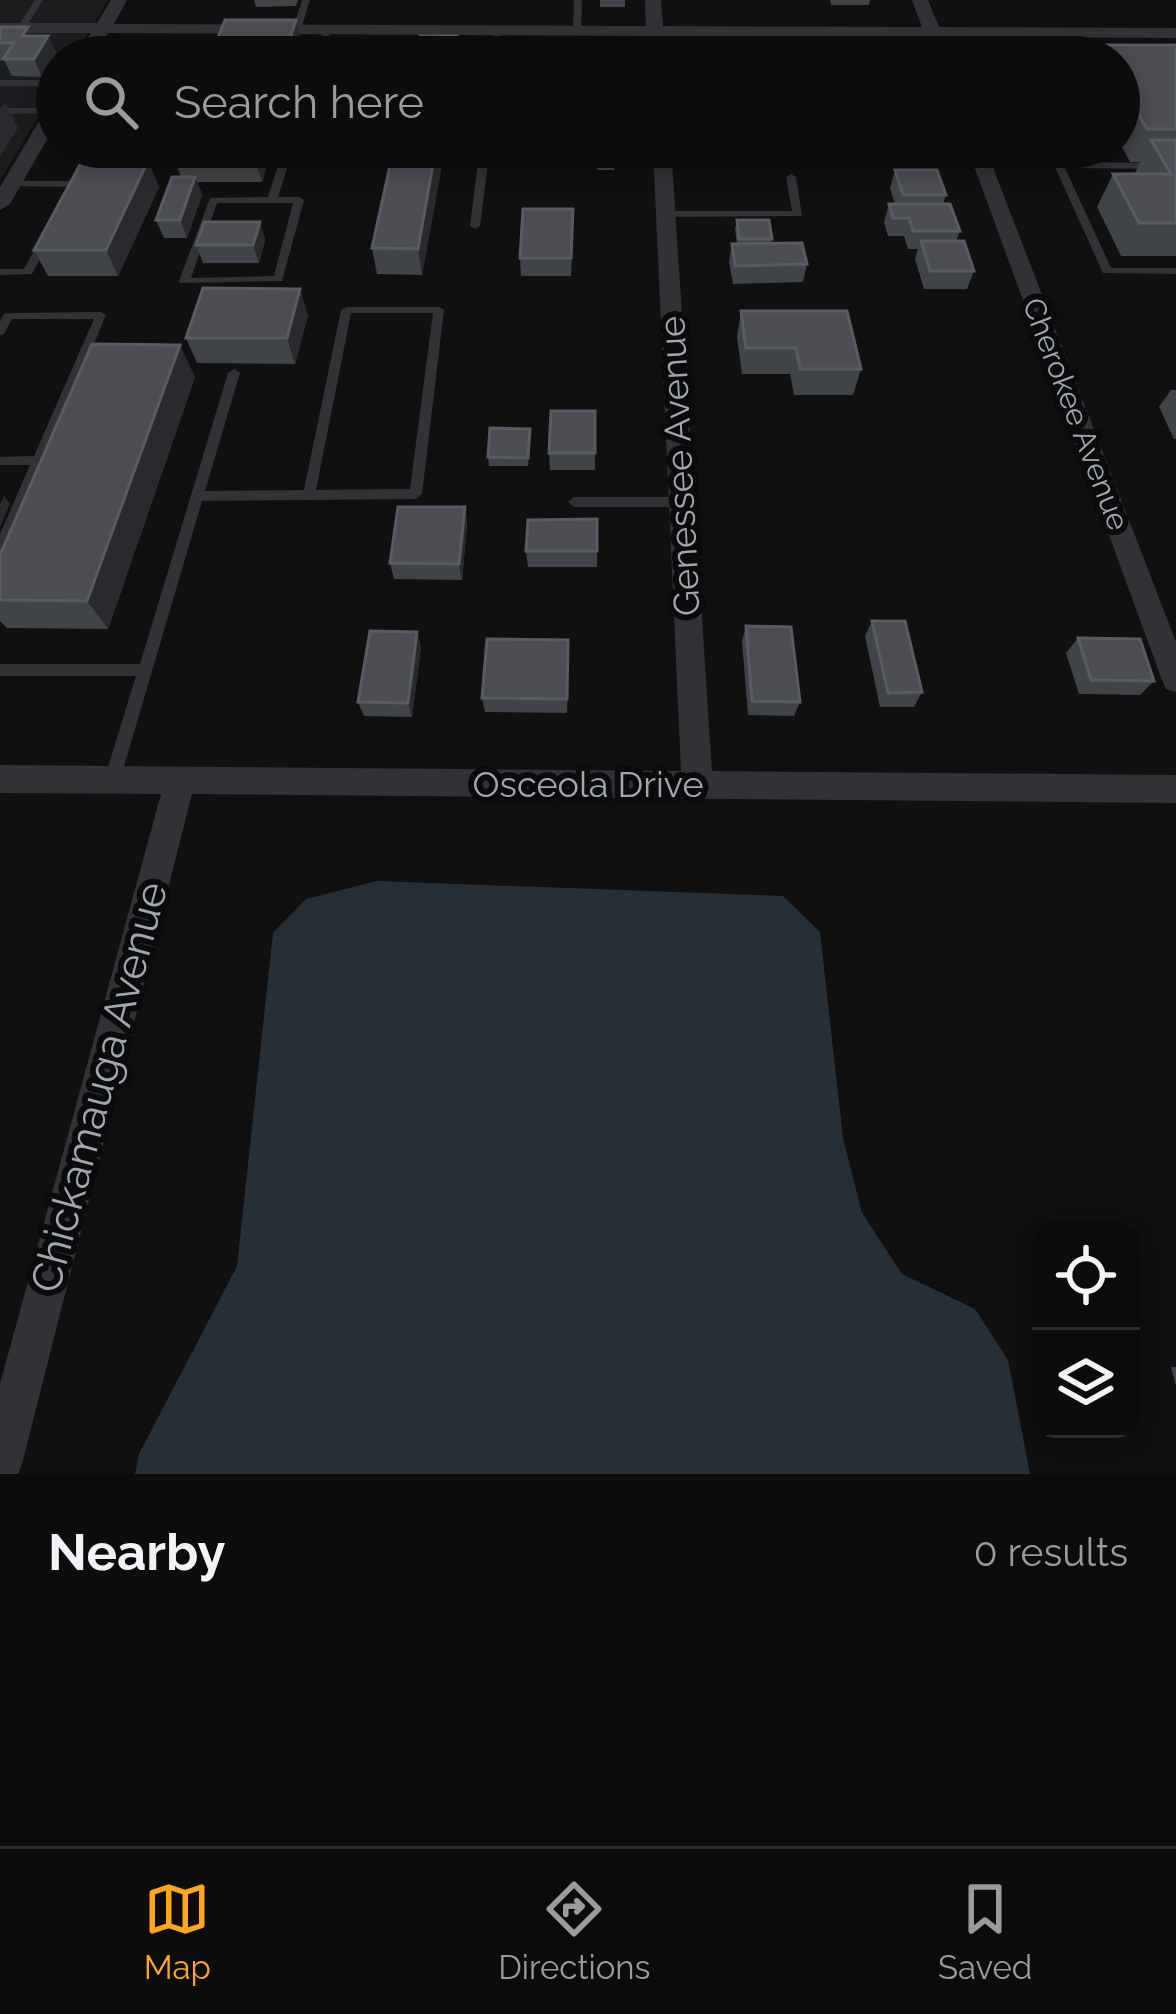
<!DOCTYPE html>
<html lang="en">
<head>
<meta charset="utf-8">
<style>
	:root { --surface:#0c0c0d; --page:#151516; --text:#f1f3f6; --muted:#9a9b9d; --line:#2c2c2e; --accent:#fea61a }
	body { margin:0; font-family:Raleway,sans-serif; background:var(--page); color:var(--text) }
	.controls { position:absolute; right:36px; bottom:36px; display:grid; overflow:hidden; border-radius:24px; box-shadow:0 6px 18px #0003 }
	.controls button { width:108px; height:108px; display:grid; place-items:center; padding:0; border:0; border-bottom:3px solid var(--line); background:var(--surface); color:var(--text); font:60px sans-serif }
	.list { margin:0; padding:0; list-style:none }
	h2 { display:flex; justify-content:space-between; align-items:center; height:156px; margin:0; padding:0 48px; font-size:51px }
	h2 small { font-size:39px; font-weight:400; color:var(--muted) }
	.icon { flex:none; width:66px; height:66px; fill:none; stroke:currentColor; stroke-width:2; stroke-linecap:round; stroke-linejoin:round }
	.map { position:relative; flex:none; width:1176px; height:1474px; overflow:hidden }
	.search { position:absolute; background:var(--surface); box-shadow:0 6px 18px #0003; left:36px; right:36px; top:36px; height:132px; display:flex; align-items:center; gap:30px; box-sizing:border-box; padding:0 42px; border-radius:66px; color:var(--muted); font-size:45px }
	.sheet { height:372px; background:var(--surface) }
	nav { display:flex; justify-content:space-around; align-items:center; box-sizing:border-box; height:168px; border-top:3px solid var(--line); background:var(--surface); font-size:33px; color:var(--muted) }
	nav a { display:grid; justify-items:center; gap:6px }
	nav .on { color:var(--accent) }
	.map>svg:first-child { display:block }
	.built { fill:#1b1c1e }
	.water { fill:#252f35 }
	.lines { fill:none; stroke-linecap:round; stroke-linejoin:round }
	.lane { fill:#303236; fill-rule:evenodd }
	.street { fill:#303236; fill-rule:evenodd }
	.wall { fill:#404347 }
	.shaded-wall { fill:#292a2d }
	.building { fill:#4b4d53; stroke:#585b62; stroke-width:3 }
	.labels { text-anchor:middle; dominant-baseline:central; stroke-width:12; stroke-linejoin:round; paint-order:stroke }
	.far-street-label { font-size:30px; fill:#a0a7b3; stroke:#0b0b0c }
	.street-label { font-size:36px; fill:#a0a7b3; stroke:#0b0b0c }
	.near-street-label { font-size:42px; fill:#a0a7b3; stroke:#0b0b0c }
</style>
</head>
<body>
<div class="map">
<svg width="1176" height="1474" viewBox="0 0 1176 1474">
	<rect width="100%" height="100%" fill="#101011"/>
	<path class="built" d="M0 0H108L74 57H57V85L0 181Z"/>
	<path class="water" d="M377 881 783 896 820 932 843 1138 862 1213 902 1274 975 1309 1008 1360 1030 1474H135L139 1454 237 1266 273 933 306 899Z"/>
	<g class="lines">
		<g class="lane">
			<path d="M35 0H43L24 30H18L17 28Z"/>
			<path d="M302 0H310L301 29 297 31 293 29Z"/>
			<path d="M574 0H582L581 30 577 32 573 30Z"/>
			<path d="M327 27 331 29 322 57H314L323 29Z"/>
			<path d="M498 28 502 30 499 57H491L494 30Z"/>
			<path d="M1000 30 1004 32 1015 57H1007L996 32Z"/>
			<rect x="0" y="80" width="57" height="6"/>
			<path d="M0 108H54L57 109V113L0 114Z"/>
			<path d="M89 147H99L82 178H76L74 176Z"/>
			<path d="M284 147H294L278 197H299L304 200 282 281 180 283 179 281 210 198 268 197ZM217 203H293L274 276 191 278Z"/>
			<path d="M480 147H490L480 226 475 229 470 226Z"/>
			<path d="M1046 147H1056L1063 162 1176 163V169L1065 168 1111 268H1176V274L1103 273Z"/>
			<path d="M791 174 796 177 802 216 665 217 660 214 665 211H792L786 177Z"/>
			<path d="M12 181H75L80 184 75 187 9 186 7 184Z"/>
			<path d="M41 238 50 240 32 274 0 275V269H24Z"/>
			<path d="M346 307H439L444 310 422 494 416 499 202 501 120 780 117 785 112 787 107 785 104 780 136 676H0V664H140L228 373 234 369 240 373 205 491 304 490 341 310ZM351 313H433L410 489 316 490Z"/>
			<path d="M101 312 106 315 7 549 0 554V534L30 465H0V457L34 456 94 319H12L4 334 0 335V321L4 314 8 313Z"/>
			<path d="M574 497H681L687 502 681 507H574L568 502Z"/>
		</g>
		<g class="street">
			<path d="M111 0H127L114 24 646 26 645 0H661L663 26 922 27 912 0H928L939 27 1176 28V38L943 37 951 57H933L926 37 663 36 665 57H647V36L108 33 95 57H77L91 33H0V23H97Z"/>
			<path d="M57 101V122L10 204 0 210V187L48 106Z"/>
			<path d="M653 147H671L712 771 1176 775V803L192 794 22 1464 18 1474H0V1384L161 794 0 793V765L681 771Z"/>
			<path d="M967 147H985L1176 642V692L1166 689 1162 680Z"/>
		</g>
	</g>
	<g class="wall">
		<path d="M254 0H298L296 6 256 7Z"/>
		<rect x="600" y="0" width="25" height="7"/>
		<path d="M830 0H870L869 5H831Z"/>
		<path d="M0 27 32 36H48L56 53 42 77 12 76 4 60H0Z"/>
		<path d="M1048 45H1176V256H1121L1097 207 1113 174 1135 173 1140 162H1130L1119 141V57H1043Z"/>
		<path d="M110 147H273L262 182H197L202 195 187 238H164L156 220 181 177 171 151 111 150Z"/>
		<path d="M394 147H445L422 275 377 274 372 248Z"/>
		<path d="M575 147H627V163H615L614 170H597V162H575Z"/>
		<path d="M723 147H773V149H758L756 157H724Z"/>
		<path d="M845 147H930L931 149 925 167H850Z"/>
		<path d="M148 161 159 187 118 276H48L34 250Z"/>
		<path d="M895 170 946 195 943 204 960 231 956 241 974 271 967 289H924L915 259 918 249H908L904 236H888L884 222 889 204H895L890 188Z"/>
		<path d="M737 220 772 239 771 244 807 264 803 282 733 284 729 262 732 244H737L735 229Z"/>
		<path d="M260 222 265 240 259 263H203L196 245Z"/>
		<path d="M573 227 571 276H521L520 258Z"/>
		<path d="M741 311 861 369 853 395H794L790 374H742L737 337Z"/>
		<path d="M308 315 295 364 197 363 186 338Z"/>
		<path d="M195 377 108 629 7 628 0 621V555Z"/>
		<path d="M1171 390H1176V439H1174L1159 407Z"/>
		<path d="M595 411V470H550L549 453Z"/>
		<path d="M530 429 528 466H489L488 457Z"/>
		<path d="M465 507 467 524 462 580 394 579 390 563Z"/>
		<path d="M597 519V567H528L526 551Z"/>
		<path d="M872 621 922 692 914 707H880L865 636Z"/>
		<path d="M746 626 800 702 794 716 748 715 742 641Z"/>
		<path d="M417 632 421 647 412 717 364 716 358 702Z"/>
		<path d="M1078 638 1154 681 1140 695 1079 694 1066 653Z"/>
		<path d="M569 655 567 713 485 712 482 698Z"/>
		<path d="M1171 1367H1176V1386Z"/>
	</g>
	<g class="shaded-wall">
		<path d="M296 20 304 53 302 57H284Z"/>
		<path d="M48 36 56 53 42 77 34 59Z"/>
		<path d="M457 36 459 57H453Z"/>
		<path d="M5 102 18 128 0 156V110Z"/>
		<path d="M253 147H273L262 182 252 149Z"/>
		<path d="M436 147H445L422 275 418 249Z"/>
		<path d="M148 161 159 187 118 276 106 250Z"/>
		<path d="M195 177 202 195 187 238 180 220Z"/>
		<path d="M260 222 265 240 259 263 253 245Z"/>
		<path d="M300 289 308 315 295 364 287 338Z"/>
		<path d="M180 345 195 377 108 629 87 601Z"/>
		<path d="M4 496 10 504 0 527V504Z"/>
		<path d="M465 507 467 524 462 580 459 564Z"/>
		<path d="M417 632 421 647 412 717 408 703Z"/>
	</g>
	<g class="building">
		<path d="M225 20H296L284 57H210Z"/>
		<path d="M0 27H28L22 36H48L34 59H3L14 43H0Z"/>
		<path d="M420 36H457L453 57H415Z"/>
		<path d="M582 40H624L625 57H581Z"/>
		<path d="M769 41 774 57H717L714 42Z"/>
		<path d="M827 43H895L900 57H831Z"/>
		<path d="M1048 45H1176V129H1147L1121 85H1119V57H1055Z"/>
		<path d="M139 52 199 53 197 57H137Z"/>
		<path d="M1151 140H1176V223H1139L1113 174H1171Z"/>
		<path d="M171 147H253L252 149H171Z"/>
		<path d="M394 147H436L418 249 372 248Z"/>
		<rect x="597" y="147" width="18" height="5"/>
		<path d="M854 147H930L931 149H854Z"/>
		<path d="M82 161H148L106 250H34Z"/>
		<path d="M895 170H937L946 195H903Z"/>
		<path d="M172 177H195L180 220H156Z"/>
		<path d="M889 204H950L960 231H913L909 218H893Z"/>
		<path d="M523 209H573L571 258H520Z"/>
		<path d="M737 220H769L772 239H739Z"/>
		<path d="M204 222H260L253 245H196Z"/>
		<path d="M921 241H964L974 271H930Z"/>
		<path d="M802 243 807 264 735 266 732 244Z"/>
		<path d="M203 288 300 289 287 338H186Z"/>
		<path d="M741 311H847L861 369H800L796 348H746Z"/>
		<path d="M92 344 180 345 87 601 0 600V555Z"/>
		<path d="M551 411H595V453H549Z"/>
		<path d="M490 428 530 429 528 458 488 457Z"/>
		<path d="M398 507H465L459 564 390 563Z"/>
		<path d="M597 519V551H526L528 520Z"/>
		<path d="M872 621H905L922 692 888 693Z"/>
		<path d="M746 626 791 627 800 702 752 701Z"/>
		<path d="M370 631 417 632 408 703 358 702Z"/>
		<path d="M1078 638 1140 639 1154 681 1091 680Z"/>
		<path d="M487 639 568 640 567 699 482 698Z"/>
	</g>
	<g class="labels">
		<g class="far-street-label">
			<text transform="translate(1076 414) rotate(69)">Cherokee Avenue</text>
		</g>
		<g class="street-label">
			<text transform="translate(679 466) rotate(-93)">Genessee Avenue</text>
			<text x="588" y="784">Osceola Drive</text>
		</g>
		<g class="near-street-label">
			<text transform="translate(99 1087) rotate(-75)">Chickamauga Avenue</text>
		</g>
	</g>
</svg>
<div class="controls">
<button><svg class="icon" aria-label="locate" viewBox="0 0 24 24"><circle cx="12" cy="12" r="6"/><path d="M12 2v4M12 18v4M2 12h4M18 12h4"/></svg></button>
<button><svg class="icon" aria-label="layers" viewBox="0 0 24 24"><path d="M12 4l9 5-9 5-9-5zM3 14l9 5 9-5"/></svg></button>
</div>
<div class="search"><svg class="icon" aria-label="search" viewBox="0 0 24 24"><circle cx="10" cy="10" r="6"/><path d="M15 15l6 6"/></svg>Search here</div>
</div>
<section class="sheet">
<h2>Nearby<small>0 results</small></h2>
<ul class="list">
</ul>
</section>
<nav>
<a class="on"><svg class="icon" aria-label="map" viewBox="0 0 24 24"><path d="M3 6l6-2 6 2 6-2v14l-6 2-6-2-6 2zM9 4v14M15 6v14"/></svg>Map</a>
<a><svg class="icon" aria-label="directions" viewBox="0 0 24 24"><path d="M12 3l9 9-9 9-9-9zM9 14v-3h6M13 9l2 2-2 2"/></svg>Directions</a>
<a><svg class="icon" aria-label="saved" viewBox="0 0 24 24"><path d="M7 4h10v16l-5-4-5 4z"/></svg>Saved</a>
</nav>
</body>
</html>
